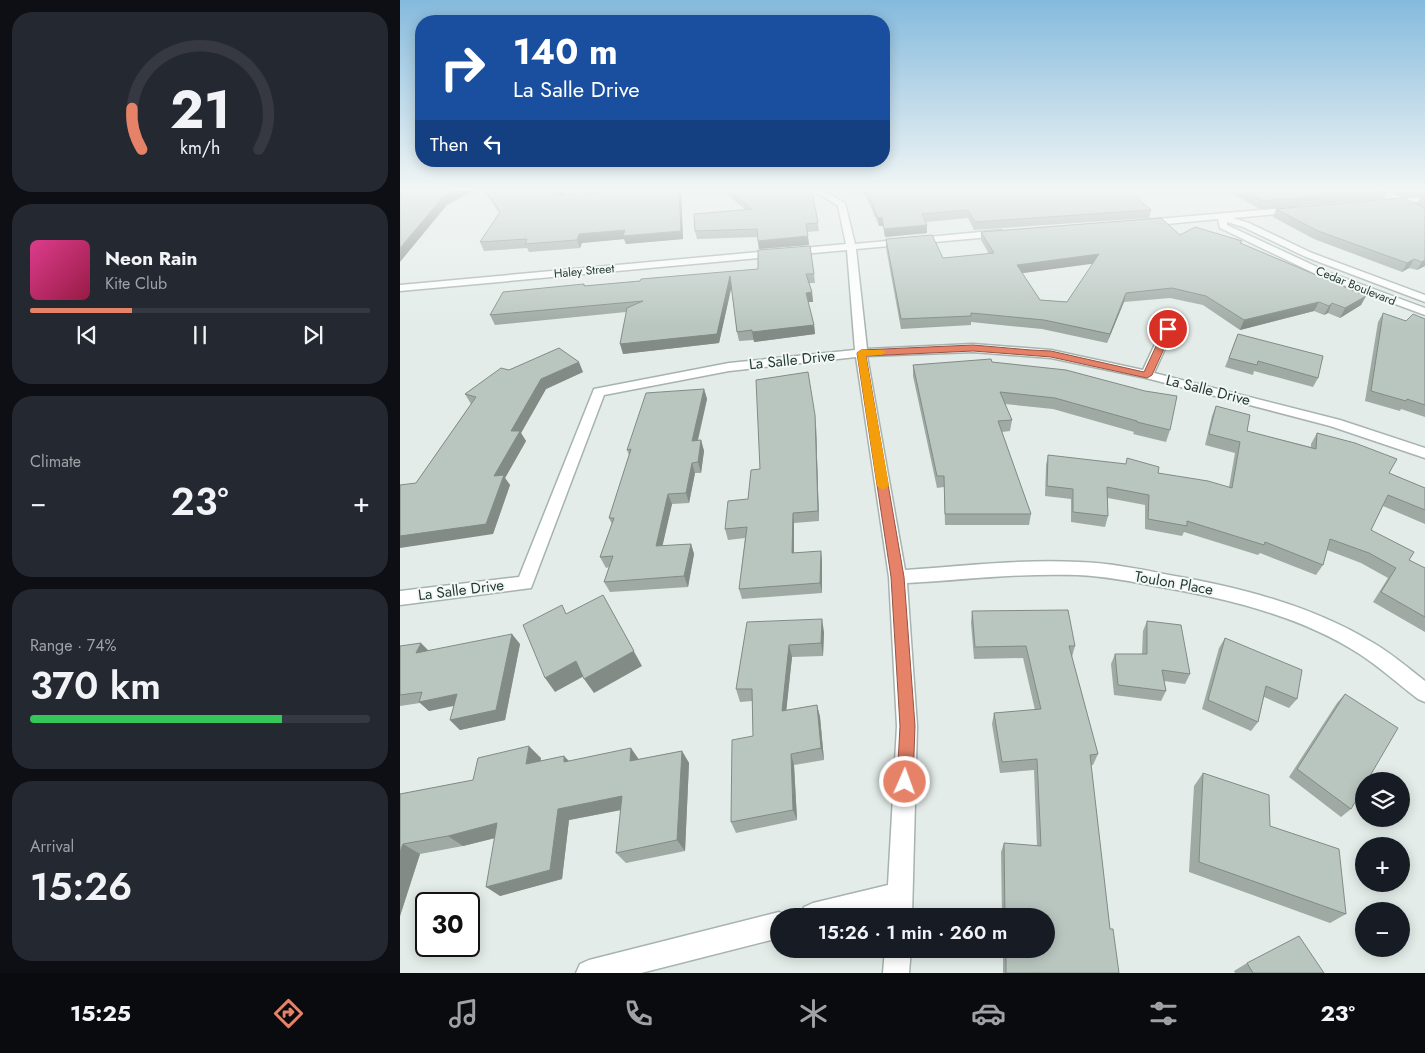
<!DOCTYPE html>
<html lang="en">
<head>
<meta charset="utf-8">
<style>
  :root { --surface:#171b24; --page:#242831; --text:#f1f3f6; --muted:#9ea1a6; --line:#363941; --accent:#e58268 }
  body { margin:0; font-family:Jost,sans-serif; background:var(--page); color:var(--text); height:100vh; display:flex; flex-direction:column; font-size:19px; white-space:nowrap }
  * { box-sizing:border-box; margin:0 }
  p { font-size:16px; color:var(--muted) }
  .icon { flex:none; width:28px; height:28px; fill:none; stroke:currentColor; stroke-width:2; stroke-linecap:round; stroke-linejoin:round }
  .map { position:relative; flex:1; overflow:hidden }
  .sheet { display:flex; flex-direction:column; gap:12px; padding:12px; background:#0d0f14; width:400px }
  .sheet>* { flex:none }
  .hud { position:absolute; left:15px; top:15px; width:475px; height:152px; border-radius:20px; box-shadow:0 2px 12px #0003; background:#1a4fa0; color:#fff; overflow:hidden }
  .tools { position:absolute; left:955px; top:772px; display:grid; gap:10px }
  .tools a { display:grid; place-items:center; width:55px; height:55px; border-radius:50%; background:var(--surface); box-shadow:0 2px 12px #0003; font-size:25px }
  .speed { position:absolute; left:15px; top:892px; display:flex; gap:10px; font-size:25px; font-weight:700; text-align:center }
  .speed>* { display:grid; place-content:center; width:65px; height:65px; border-radius:50%; background:var(--surface); box-shadow:0 2px 12px #0003; line-height:1 }
  .speed .limit { border:2px solid #111; border-radius:8px; background:#fff; color:#111 }
  .pin { position:absolute; display:grid; place-items:center; width:42px; height:42px; color:#fff; margin:-21px; border:2px solid #fff; border-radius:50%; box-shadow:0 1px 5px #0007 }
  .me { position:absolute; width:55px; margin:-28px; rotate:2deg; stroke-linejoin:round; filter:drop-shadow(0 0 4px #0008) }
  .turn { display:flex; align-items:center; gap:18px; height:105px; padding:0 15px; font-size:22px }
  .turn .icon { width:65px; height:65px; stroke-width:2.5 }
  .turn b { display:block; font-size:35px; line-height:42px }
  .then { display:flex; align-items:center; height:48px; padding:0 15px; background:#0003; gap:10px; font-size:19px }
  .big { font-size:38px; font-weight:600; line-height:1.1 }
  .sheet .widget { flex:1; display:flex; flex-direction:column; justify-content:center; gap:8px; min-width:0; padding:0 18px; border-radius:20px; background:var(--page) }
  .sheet .dial { align-items:center; gap:0 }
  .dial svg { height:130px; overflow:visible; fill:none; stroke:var(--line); stroke-width:7; stroke-linecap:round; text-anchor:middle }
  .dial text { fill:var(--text); stroke:none }
  .song { display:flex; align-items:center; gap:15px }
  .cover { width:60px; height:60px; border-radius:8px; background:linear-gradient(135deg,hsl(330 70% 55%),hsl(340 70% 35%)) }
  .played { height:5px; border-radius:2px; background:linear-gradient(90deg,var(--accent) 30%,var(--line) 30%) }
  .keys { display:flex; justify-content:space-around; direction:ltr }
  .heat { display:flex; justify-content:space-between; align-items:center; font-size:28px; direction:ltr }
  .charge { height:8px; border-radius:4px; background:linear-gradient(90deg,#34c759 74%,var(--line) 0) }
  .trip { position:absolute; left:370px; top:908px; width:285px; height:50px; border-radius:25px; background:var(--surface); box-shadow:0 2px 12px #0003; font-weight:600; line-height:50px; text-align:center }
  .dock { display:flex; height:80px; justify-content:space-around; align-items:center; background:#090b0e; color:var(--muted) }
  .dock .icon { width:35px; height:35px }
  .dock .current { color:var(--accent) }
  .dock b { font-size:22px; color:var(--text) }
  main { display:flex; flex:1; min-height:0 }
  .map>svg:first-child { display:block }
  .lines { fill:none; stroke-linecap:round; stroke-linejoin:round }
  .minor-casing { stroke:#a6b3ae; stroke-width:3 }
  .minor { fill:#fff; fill-rule:evenodd }
  .wall { fill:#9faaa5; fill-rule:evenodd }
  .shaded-wall { fill:#828b86 }
  .building { fill:#b9c6c0; stroke:#828b86; fill-rule:evenodd }
  .route { fill:#e58268; stroke:#955444 }
  .slow { fill:#f59e0b }
  .labels { text-anchor:middle; stroke-width:4; stroke-linejoin:round; paint-order:stroke }
  .far-street-label { font-size:12px; fill:#243b34; stroke:#f3f8f6 }
  .street-label { font-size:15px; fill:#243b34; stroke:#f3f8f6 }
</style>
</head>
<body>
<main>
<section class="sheet">
<div class="widget dial"><svg viewBox="0 0 100 80">
<path d="M14 69A42 42 0 1 1 86 69"/>
<path d="M14 69A42 42 0 0 1 8 44" stroke="#e58268"/>
<text x="50" y="56" font-size="32" font-weight="700">21</text>
<text x="50" y="72" font-size="11">km/h</text>
</svg></div>
<div class="widget">
<div class="song"><i class="cover"></i><div><b>Neon Rain</b><p>Kite Club</p></div></div>
<div class="played"></div>
<div class="keys"><svg class="icon" aria-label="previous" viewBox="0 0 24 24"><path d="M18 5L8 12l10 7zM5 5v14"/></svg><svg class="icon" aria-label="pause" viewBox="0 0 24 24"><path d="M8 5v14M16 5v14"/></svg><svg class="icon" aria-label="next" viewBox="0 0 24 24"><path d="M6 5l10 7-10 7zM19 5v14"/></svg></div>
</div>
<div class="widget"><p>Climate</p>
<div class="heat"><a>−</a><b class="big">23°</b><a>+</a></div>
</div>
<div class="widget"><p>Range · 74%</p><b class="big">370 km</b><div class="charge"></div></div>
<div class="widget"><p>Arrival</p><b class="big">15:26</b></div>
</section>
<div class="map">
<svg width="1025" height="973" viewBox="0 0 1025 973">
  <rect width="100%" height="100%" fill="#e3ece8"/>
  <g class="lines">
    <defs>
      <path id="minor" d="M415 191H424L445 203 455 244 601 230 605 233 601 236 456 249 467 349 573 344 651 350 743 370 762 329 768 326 774 329 754 373 940 420 1025 448V458L930 426 746 378 651 358 573 352 467 356 505 570C563 566 621 559 679 562 710 563 740 569 769 575 839 587 909 605 970 641 990 652 1007 667 1025 681V702L1018 699C998 684 980 667 958 653 898 615 825 598 755 586 729 581 703 576 677 575 620 573 564 580 507 583L517 726 512 916H486L487 910 461 916H400L404 907 413 903 488 885 497 726 489 577 456 357 329 371 204 395 131 588 0 605V591L119 577 194 389 329 363 455 350 447 250 0 291V285L446 244 438 206Z
        M1025 197V201L988 204 984 202 988 200Z
        M895 207 898 208V212L833 218 849 223 912 253 1025 295V302L906 257 843 227 827 222V225L930 273 1025 308V315L922 277 820 228 818 219 746 226 742 223 746 220Z
        M379 912 388 916H379V938L241 973H176L180 964 189 960Z
        M485 949H511L509 973H483Z"/>
    </defs>
    <use href="#minor" class="minor-casing"/>
    <use href="#minor" class="minor"/>
  </g>
  <path class="wall" d="M84 191H165L164 194 211 191H281L283 239 226 244 224 239 182 243 180 248 129 252 127 248 84 251 80 242 100 214Z
    M322 191H412L419 231 407 232 409 245 359 249 357 237 297 239 295 231 345 209Z
    M455 191H730L751 210 749 218 574 230 568 218 526 222 527 233 485 237 483 226H479L466 196Z
    M827 191H988L984 199 860 209Z
    M989 191H1025V266L1017 270 1009 268 1002 272 914 239 873 217 876 209 1017 204 1021 196H1023L1001 197Z
    M581 232 780 235 842 241 841 243 966 296 961 305 940 318 928 313 924 315 914 311 840 330 803 305 770 298 724 302 707 343 642 329 571 322V325L501 329 486 248V239L543 258 589 254 581 240ZM693 263 667 302 640 300 622 273Z
    M414 274 415 283H409L412 292 413 302H408L414 325 415 334 354 342V340L339 341 337 332 331 287 319 343 223 354 226 312 95 325 90 315 184 284 185 286Z
    M983 313 1006 321 1025 319V417L1001 409 1000 411 965 401 978 322Z
    M838 334 918 378 913 387 854 371 853 375 825 367Z
    M592 362 770 430 766 442 733 434 734 432 653 409 605 404 612 420 610 431 602 432 631 514 629 525H545L544 487 537 488 513 376V365Z
    M109 370 183 372 146 389 121 433 126 441 105 478 110 485 93 534 16 483 71 404 65 394Z
    M304 389 307 399 298 441 301 440 304 451 301 473H295L289 503 272 504 262 546 291 544 294 554 288 587 210 592 204 582 209 567 206 568 200 557 212 524 209 518 229 455 227 450Z
    M816 406 847 431 911 447V444L917 433 989 473 1025 488V524L983 506 971 530 1009 560 1025 568V632L973 602 988 578 961 563 927 550 923 565 916 575 860 553 858 555 784 532 782 536 745 529V505L708 498V516L705 527 671 522V499L645 496 646 465 648 455 758 473 829 487 835 453 805 445 812 416Z
    M416 425 419 521 394 523V553L421 551 422 562V593L342 599 339 589 345 538 328 540 325 529 348 499 360 469Z
    M572 611 675 646 672 657 698 754 693 765H691L710 929 719 973H603V949H646V916H602L601 852 604 843 637 846 634 770 600 773 592 724 594 713 635 710 623 658 574 659 571 623Z
    M747 621 790 674 785 684 764 681 766 691 761 701 714 695 711 664 715 654H742L743 631Z
    M347 622 424 632 423 656 392 657 386 710 417 705 420 717 424 760 394 765 397 820 336 833 331 822 353 736 352 701 340 702 336 689Z
    M825 638 897 699 889 708 864 697 858 722 851 731 802 709 819 648Z
    M120 644 105 720 60 730 50 720 54 706 29 711 20 703 0 706V646L29 651Z
    M945 694 951 809 941 817 889 777 937 703Z
    M282 751 289 763 285 851 226 863 216 853 221 810 169 820 162 879 100 896 95 838 63 846 20 854 0 916V794L73 780 141 758 140 761 164 756 169 761 239 759Z
    M803 773 870 826 946 914 930 923 789 872 794 786Z
    M847 963 924 973H835L834 971Z"/>
  <path class="shaded-wall" d="M55 191H74L47 205 0 262V248L43 197Z
    M159 191H165L161 203 158 195Z
    M279 191H281L283 239 226 244 224 239 182 243 180 248 177 240 179 234 225 230Z
    M482 217 483 226H479L478 218Z
    M527 225V233L485 237 484 229Z
    M408 236 409 245 359 249 358 241Z
    M699 254 698 263 616 274 617 265Z
    M1014 259 1009 268 1002 272 1007 263Z
    M1025 260V266L1017 270 1022 262Z
    M330 276 332 285 319 343 223 354 220 344Z
    M412 292 413 302H407L406 293Z
    M726 293 724 302 707 343 710 334Z
    M966 296 961 305 940 318 945 308Z
    M919 302 914 311 840 330 844 320Z
    M932 303 928 313 924 315 929 306Z
    M414 325 415 334 354 342 352 332Z
    M179 362 183 372 146 389 121 433 126 441 105 478 110 485 93 534 0 548V536L94 476 111 431 141 379Z
    M304 389 307 399 295 451 292 441Z
    M415 415 416 425 419 521 418 511Z
    M301 440 304 451 301 473 298 462Z
    M292 463 295 473 289 503 286 493Z
    M268 494 272 504 260 557 256 546Z
    M393 513 394 523V563L392 553Z
    M291 544 294 554 288 587 284 576Z
    M421 551 422 562V593L420 583Z
    M203 595 242 666 194 693 184 679Z
    M422 619 424 632 423 656 421 643Z
    M112 634 120 644 105 720 60 730 50 720Z
    M21 643 30 652 16 653Z
    M389 645 392 657 385 723 382 711Z
    M176 661 186 675 155 692 145 678Z
    M57 694 66 703 29 711 19 702Z
    M417 705 420 717 424 760 421 748Z
    M129 746 141 758 138 776 126 764Z
    M231 748 240 761H230Z
    M282 751 289 763 285 851 277 840Z
    M391 754 394 765 397 820 393 810Z
    M164 756 175 768 164 762Z
    M222 796 231 808 169 820 162 879 100 896 86 887 158 809Z
    M97 823 111 834 63 846 48 836Z
    M3 844 20 854 0 916V852Z"/>
  <path class="building" d="M0 191H55L43 197 0 248Z
    M86 191H159L158 195 211 191H279L281 231 223 236 225 230 179 234 177 240 125 244 127 239 80 242 100 212Z
    M330 191H412L418 223 406 224 408 236 358 241 357 229 295 231 294 214 352 209Z
    M467 191H730L751 210 575 222 568 210 522 214 527 225 484 229 482 217 478 218Z
    M843 191H988L862 201Z
    M1003 198 1025 208V260L1022 262 1014 259 1007 263 918 231 876 209Z
    M761 218 780 235 795 227 842 241 840 243 966 296 945 308 932 303 929 306 919 302 844 320 806 296 772 288 726 293 710 334 644 320 571 313V316L501 319 486 239 532 235 543 258 594 253 581 232ZM699 254 667 302 640 300 617 265Z
    M410 246 414 274H406L412 292 406 293 414 325 352 332V330L337 332 330 276 317 334 220 344 227 308 243 301 90 315 103 292 184 284V286L240 281 241 279 358 269V250Z
    M983 313 1006 321 1013 314 1025 319V405L1007 399 1006 401 971 391Z
    M838 334 923 356 918 378 858 361 857 365 829 358Z
    M159 348 179 362 141 379 111 431H120L94 476 104 475 86 524 0 536V485L16 483 76 397 65 394 101 368 109 370Z
    M591 359 592 362 666 370 745 391 777 396 770 430 737 422V421L655 398 600 392 612 420 598 421 631 514H545L544 476H537L513 365Z
    M408 372 415 415 418 511 393 513 392 553 421 551 420 583 339 589 347 527 325 529 328 501 348 499 351 470 360 469 356 380Z
    M304 389 292 441 301 440 298 462 292 463 286 493 268 494 256 546 291 544 284 576 204 582 213 556 200 557 214 518H209L231 449 227 450 246 393Z
    M816 406 850 415 847 431 916 449 917 433 955 443 997 459 989 473 1025 488V510L988 495 971 530 1014 552 1009 560 1025 568V617L981 592 996 568 969 553 930 539 923 565 865 542 864 545 787 521V526L748 519 749 495 707 487 708 516 673 512V489L647 486 648 455 726 464 727 458 759 467 758 473 808 481 832 488 840 442 809 434Z
    M203 595 234 651 184 679 176 661 145 678 123 625 162 605 166 614Z
    M668 610 675 646H669L698 754 690 755 710 929H713L719 973H606V949H646V916H605L604 843 641 846 637 759 602 762 594 713 641 709 626 646 575 647 572 611Z
    M422 619 421 643 389 645 382 711 417 705 421 748 391 754 393 810 331 822 332 740 353 736 352 689H336L347 622Z
    M747 621 781 625 790 674 762 670 766 691 718 685 715 654H747Z
    M112 634 96 710 50 720 57 694 19 702 22 692 0 695V646L21 643 16 653Z
    M825 638 902 670 897 699 866 686 858 722 808 700Z
    M945 694 998 728 967 781H964V787L951 809 897 769Z
    M129 746 126 764 164 756V762L231 748 230 761 282 751 277 840 216 853 222 796 158 809 150 870 86 887 97 823 48 836 3 844 0 852V794L73 780 78 758Z
    M803 773 869 795 870 826 939 849 946 914 799 862Z
    M899 936 924 973H853L847 963Z"/>
  <linearGradient id="sky" x2="0" y2="1"><stop stop-color="#85badd"/><stop offset="0.58" stop-color="#f2f6f5"/><stop offset="1" stop-color="#f2f6f5" stop-opacity="0"/></linearGradient>
  <rect width="1025" height="327" fill="url(#sky)"/>
  <path class="route" d="M768 326 773 329 752 375 747 378 651 357 573 351 466 356 504 577 515 726 513 782 511 788 505 790 499 788 497 782 500 726 491 577 457 353 461 350 573 345 631 350 651 351 744 372 764 329Z"/>
  <path class="slow" d="M461 350H481L486 352 481 355 466 356 489 486 483 490 477 486 457 353Z"/>
  <g class="labels">
    <g class="far-street-label">
      <text transform="translate(184 271) rotate(-5)" y="4">Haley Street</text>
      <text transform="translate(956 286) rotate(22)" y="4">Cedar Boulevard</text>
    </g>
    <g class="street-label">
      <text transform="translate(392 360) rotate(-6)" y="5">La Salle Drive</text>
      <text transform="translate(808 390) rotate(14)" y="5">La Salle Drive</text>
      <text transform="translate(774 583) rotate(10)" y="5">Toulon Place</text>
      <text transform="translate(61 590) rotate(-7)" y="5">La Salle Drive</text>
    </g>
  </g>
</svg>
<div class="tools">
<a><svg class="icon" aria-label="layers" viewBox="0 0 24 24"><path d="M12 4l9 5-9 5-9-5zM3 14l9 5 9-5"/></svg></a>
<a>+</a>
<a>−</a>
</div>
<div class="speed"><div class="limit">30</div></div>
<div class="pin" style="left:768px;top:329px;background:#d93025"><svg class="icon" aria-label="arrive" viewBox="0 0 24 24"><path d="M6 21V4h12l-3 4 3 4H6"/></svg></div>
<svg class="me" style="left:505px;top:782px" viewBox="-20 -20 40 40"><circle r="17" fill="#e58268" stroke="#fff" stroke-width="3"/><path d="M0-11L8 9 0 5-8 9z" fill="#fff"/></svg>
<div class="trip">15:26 · 1 min · 260 m</div>
<div class="hud">
<div class="turn"><svg class="icon" aria-label="right" viewBox="0 0 24 24"><path d="M7 20v-9h11M14 6l5 5-5 5"/></svg><div><b>140 m</b>La Salle Drive</div></div>
<div class="then">Then<svg class="icon" aria-label="left" viewBox="0 0 24 24"><path d="M17 20v-9H6M10 6l-5 5 5 5"/></svg></div>
</div>
</div>
</main>
<nav class="dock">
<b>15:25</b>
<svg class="icon current" aria-label="directions" viewBox="0 0 24 24"><path d="M12 3l9 9-9 9-9-9zM9 14v-3h6M13 9l2 2-2 2"/></svg>
<svg class="icon" aria-label="music" viewBox="0 0 24 24"><path d="M9 18V5l10-2v13"/><circle cx="6" cy="18" r="3"/><circle cx="16" cy="16" r="3"/></svg>
<svg class="icon" aria-label="phone" viewBox="0 0 24 24"><path d="M5 4h4l2 5-3 2q2 4 5 5l2-3 5 2v4C11 20 4 13 5 4z"/></svg>
<svg class="icon" aria-label="climate" viewBox="0 0 24 24"><path d="M12 3v18M4 7l16 10M4 17L20 7"/></svg>
<svg class="icon" aria-label="car" viewBox="0 0 24 24"><path d="M5 17H2v-5l4-1 3-4h7l3 4 3 1v5h-3M9 17h6M6 11h13"/><circle cx="7" cy="17" r="2"/><circle cx="17" cy="17" r="2"/></svg>
<svg class="icon" aria-label="filters" viewBox="0 0 24 24"><path d="M4 7h16M4 17h16"/><circle cx="9" cy="7" r="2"/><circle cx="15" cy="17" r="2"/></svg>
<b>23°</b>
</nav>
</body>
</html>
